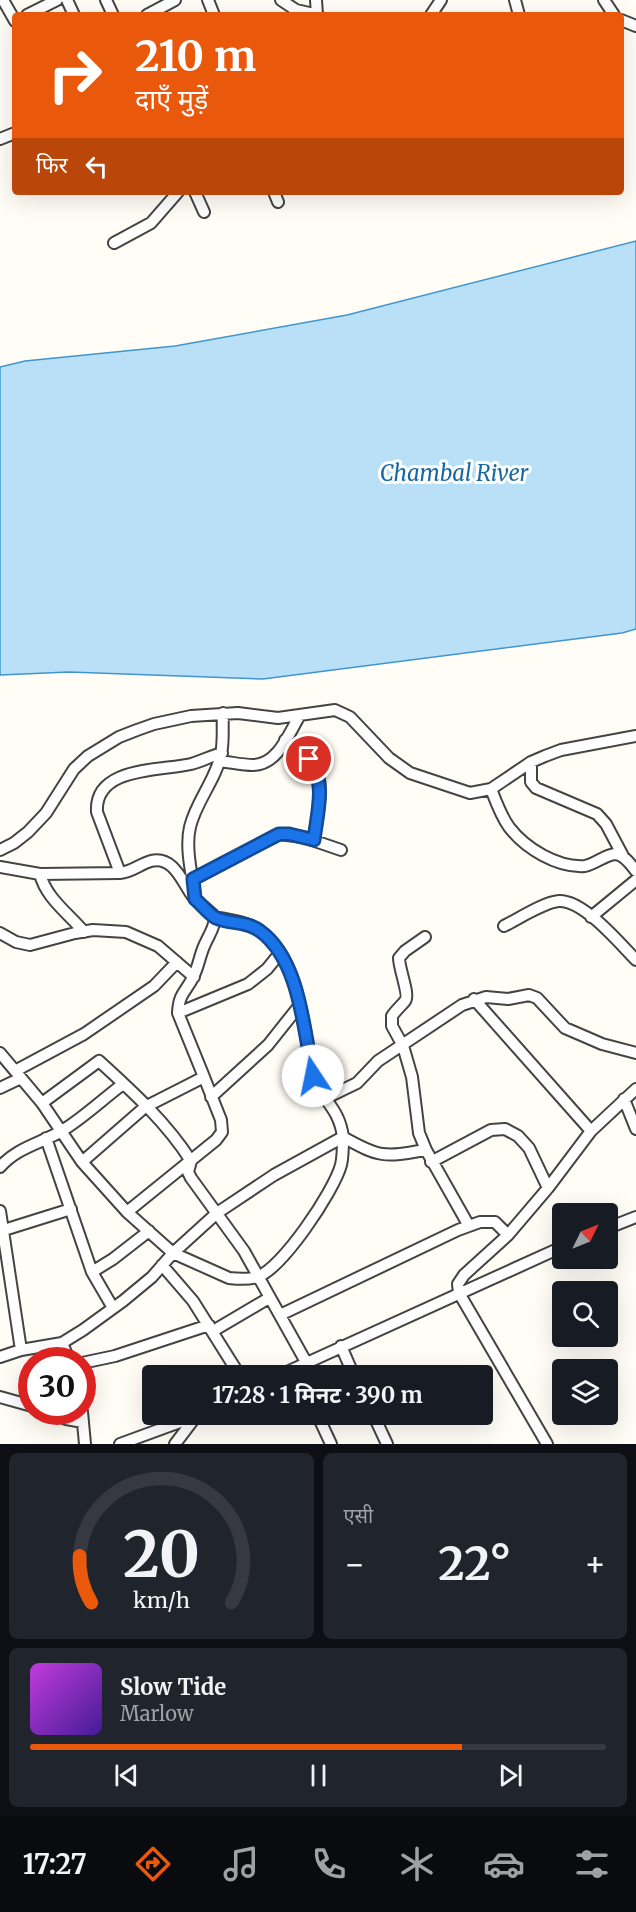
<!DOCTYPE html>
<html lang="hi">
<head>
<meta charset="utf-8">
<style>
  :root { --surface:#171b24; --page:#20242c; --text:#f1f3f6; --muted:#9ea1a6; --line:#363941; --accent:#ea580c }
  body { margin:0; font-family:Merriweather,"Noto Sans Devanagari",serif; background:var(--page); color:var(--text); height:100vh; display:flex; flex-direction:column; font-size:22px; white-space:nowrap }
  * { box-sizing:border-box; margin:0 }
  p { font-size:20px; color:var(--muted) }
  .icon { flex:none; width:33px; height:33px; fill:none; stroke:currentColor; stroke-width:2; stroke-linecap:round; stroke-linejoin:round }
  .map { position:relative; height:1444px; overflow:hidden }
  .side { display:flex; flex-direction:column; gap:9px; padding:9px; background:#0d0f14; flex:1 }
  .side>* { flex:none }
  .top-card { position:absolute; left:12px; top:12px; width:612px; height:183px; border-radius:6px; box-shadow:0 6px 24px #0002; background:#ea580c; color:#fff; overflow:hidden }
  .needle { width:39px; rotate:47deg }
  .fabs { position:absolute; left:552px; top:1203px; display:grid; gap:12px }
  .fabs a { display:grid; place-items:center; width:66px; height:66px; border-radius:6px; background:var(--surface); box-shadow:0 6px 24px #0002; font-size:30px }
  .speed { position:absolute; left:18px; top:1347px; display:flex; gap:12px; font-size:30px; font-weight:700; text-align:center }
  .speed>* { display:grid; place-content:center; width:78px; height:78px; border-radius:50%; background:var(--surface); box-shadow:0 6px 24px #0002; line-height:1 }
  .speed .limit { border:9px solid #d22; background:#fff; color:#111 }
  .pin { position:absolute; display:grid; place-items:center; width:51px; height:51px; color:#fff; margin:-26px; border:3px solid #fff; border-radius:50%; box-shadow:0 2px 6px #0007 }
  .me { position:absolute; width:66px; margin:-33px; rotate:349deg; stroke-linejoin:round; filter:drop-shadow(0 0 4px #0008) }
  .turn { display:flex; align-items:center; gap:21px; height:126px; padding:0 24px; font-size:27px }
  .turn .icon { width:78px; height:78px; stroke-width:2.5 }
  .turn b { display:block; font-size:42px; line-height:51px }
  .then { display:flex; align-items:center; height:57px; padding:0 24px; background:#0003; gap:12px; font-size:22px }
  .big { font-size:45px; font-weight:700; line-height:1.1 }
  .side .tile { flex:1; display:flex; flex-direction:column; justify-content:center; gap:9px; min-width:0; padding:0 21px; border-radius:9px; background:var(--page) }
  .side .dial { align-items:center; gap:0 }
  .dial svg { height:156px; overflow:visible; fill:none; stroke:var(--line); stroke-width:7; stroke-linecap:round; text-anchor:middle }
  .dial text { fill:var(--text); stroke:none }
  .song { display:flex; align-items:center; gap:18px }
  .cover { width:72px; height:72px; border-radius:9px; background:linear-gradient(135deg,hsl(290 70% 55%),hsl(260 70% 35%)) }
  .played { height:6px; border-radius:3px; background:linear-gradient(90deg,var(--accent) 75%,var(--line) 75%) }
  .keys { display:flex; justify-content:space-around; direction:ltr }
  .heat { display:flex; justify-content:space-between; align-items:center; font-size:33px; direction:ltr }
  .side .tiles { flex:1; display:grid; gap:9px; grid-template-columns:1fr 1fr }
  .tile:last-child { grid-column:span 2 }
  .trip { position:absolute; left:142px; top:1365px; width:351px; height:60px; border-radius:6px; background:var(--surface); box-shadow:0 6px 24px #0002; font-weight:700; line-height:60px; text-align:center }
  .tab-bar { display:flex; height:96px; justify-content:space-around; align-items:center; background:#090b0e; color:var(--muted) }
  .tab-bar .icon { width:42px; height:42px }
  .tab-bar .active { color:var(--accent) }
  .tab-bar b { font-size:27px; color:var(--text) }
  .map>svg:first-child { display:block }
  .water { fill:#b9e0f7; stroke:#3f96cf; stroke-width:1.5 }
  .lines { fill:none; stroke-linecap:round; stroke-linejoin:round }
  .minor-casing { stroke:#444; stroke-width:14 }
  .minor { stroke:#fff; stroke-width:10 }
  .route-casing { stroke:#114b97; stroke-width:15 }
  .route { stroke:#1a73e8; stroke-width:10 }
  .labels { text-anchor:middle; stroke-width:6; stroke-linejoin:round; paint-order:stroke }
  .water-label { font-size:22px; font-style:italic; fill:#1768a6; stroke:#fff }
</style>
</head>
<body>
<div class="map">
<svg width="636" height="1444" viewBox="0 0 636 1444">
  <rect width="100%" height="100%" fill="#fffdf5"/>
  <path class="water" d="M636 241V629L622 633 263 679 69 672 0 675V367L25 361 175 346 347 315Z"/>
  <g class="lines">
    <defs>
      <path id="minor" d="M3 0 15 21
        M67 0 74 15
        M106 0 113 15
        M208 0 214 15
        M281 0 296 10 318 15
        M316 0 317 15
        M515 0 519 15
        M604 0 614 15
        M27 15 57 0
        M147 15 175 0
        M431 15 441 0
        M621 20 636 26
        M0 139 15 133
        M195 192 204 212
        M274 192 278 202
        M114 243 151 223 178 192
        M285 740C295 748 306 755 314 765 326 783 316 820 314 840
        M219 761C230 762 242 765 253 765 278 765 289 733 300 715
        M531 762V782L536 788 597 814 606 824 623 856
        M491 789C496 802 501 816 509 827 525 848 557 868 585 866 595 864 605 855 615 854 624 854 631 865 636 871
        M0 850 14 843 28 832 46 813 74 769 88 756 119 737 137 730 154 724 191 716 238 713 278 718 335 710 350 717 389 758 410 773 470 793 491 789 531 762 545 756 561 750 636 736
        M0 867 40 874 120 873C132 872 140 864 151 861 174 855 183 884 194 898 200 905 209 910 215 917 215 927 209 935 205 944 200 954 199 965 194 975 187 992 179 991 178 1013L204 1077 145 1107 82 1162
        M120 873 97 812C94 766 162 771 191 764 202 761 211 756 222 753
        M40 874C46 898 68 913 84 932
        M193 879 279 834 303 837 341 850
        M195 896C192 875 185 848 190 827 196 801 216 780 221 754 224 741 222 726 223 713
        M591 917 636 880
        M504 926C518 919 544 902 559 901 584 900 620 944 636 960
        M0 933 16 942 30 945 75 933 93 930 126 932 158 946 194 977
        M425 937 405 951 399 958C399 969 410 995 405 1001 401 1006 396 1010 392 1016V1026L403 1046 412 1077 419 1133 426 1150 469 1226
        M474 999 591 1131
        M178 1013 248 984 267 969 280 953
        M0 1053 42 1103 82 1162 127 1212 173 1253 229 1278C238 1279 248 1280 257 1277 282 1269 334 1191 341 1165 343 1157 343 1146 343 1137 339 1107 322 1101 313 1076 304 1032 300 957 259 930 247 922 229 920 215 917
        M15 1071 84 1034 154 986 177 962
        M0 1088 21 1078
        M211 1097 268 1045 299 1006
        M326 1098 357 1083 378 1061 462 1005 486 997 508 999 529 995 537 998 565 1028 602 1044 636 1053
        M624 1099 636 1129
        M42 1103 99 1061C132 1091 167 1123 191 1161L188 1172 191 1178 244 1251 306 1362
        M46 1138 92 1272 113 1308
        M431 1162 491 1130 505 1129 518 1136 529 1148 548 1188
        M0 1167C17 1148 38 1144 60 1132 81 1120 103 1099 123 1084
        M0 1211 21 1350
        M127 1212 216 1140 222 1132 221 1120 204 1077
        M608 1228 636 1217
        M4 1230 71 1209
        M162 1265 193 1301 240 1376
        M92 1272 113 1259 149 1231
        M280 1315 458 1230 480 1222H495L508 1235
        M213 1331 269 1298
        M62 1343 69 1360
        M341 1346 354 1376
        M0 1357 21 1350 62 1343 83 1330 123 1301 152 1277 173 1253 217 1213 274 1175 343 1137C380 1158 384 1157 426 1150
        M82 1363 115 1356 209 1325
        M278 1376 562 1247
        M0 1397 32 1406
        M49 1412 66 1419 83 1422
        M82 1412 85 1444
        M317 1414 331 1444
        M373 1414 387 1444
        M120 1444 202 1414
        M175 1444 194 1419
        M547 1444 459 1293 458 1284 464 1275 508 1235 548 1188 591 1131 636 1089"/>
    </defs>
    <use href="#minor" class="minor-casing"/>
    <use href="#minor" class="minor"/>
  </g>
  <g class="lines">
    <defs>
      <path id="route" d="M309 759C327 782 317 813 314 840L289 834H279L193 879 195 899C201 904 210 915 216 918 229 924 247 921 260 931 300 960 304 1031 313 1076"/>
    </defs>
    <use href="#route" class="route-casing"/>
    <use href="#route" class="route"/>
  </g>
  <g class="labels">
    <g class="water-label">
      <text x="454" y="481">Chambal River</text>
    </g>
  </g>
</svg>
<div class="fabs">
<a><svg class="needle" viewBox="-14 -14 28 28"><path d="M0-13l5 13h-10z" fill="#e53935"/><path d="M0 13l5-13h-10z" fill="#9ea1a6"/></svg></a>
<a><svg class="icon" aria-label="search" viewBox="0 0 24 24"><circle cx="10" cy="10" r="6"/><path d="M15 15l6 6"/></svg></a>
<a><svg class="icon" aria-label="layers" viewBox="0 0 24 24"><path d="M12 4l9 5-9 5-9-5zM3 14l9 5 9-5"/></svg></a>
</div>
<div class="speed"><div class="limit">30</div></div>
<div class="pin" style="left:309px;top:759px;background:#d93025"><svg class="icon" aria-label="arrive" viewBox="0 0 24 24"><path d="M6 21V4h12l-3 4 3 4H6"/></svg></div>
<svg class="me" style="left:313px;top:1076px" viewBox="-20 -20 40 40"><circle r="19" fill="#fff"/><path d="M0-13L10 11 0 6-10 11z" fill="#1a73e8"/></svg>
<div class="trip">17:28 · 1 मिनट · 390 m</div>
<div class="top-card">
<div class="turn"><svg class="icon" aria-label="right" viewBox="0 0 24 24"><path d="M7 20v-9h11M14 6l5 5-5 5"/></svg><div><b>210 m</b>दाएँ मुड़ें</div></div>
<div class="then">फिर<svg class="icon" aria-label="left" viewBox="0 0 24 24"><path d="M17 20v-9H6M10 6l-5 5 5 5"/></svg></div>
</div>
</div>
<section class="side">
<div class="tiles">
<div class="tile dial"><svg viewBox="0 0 100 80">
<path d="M14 69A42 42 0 1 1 86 69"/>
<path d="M14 69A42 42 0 0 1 8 45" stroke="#ea580c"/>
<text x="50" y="56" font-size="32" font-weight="700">20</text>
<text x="50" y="72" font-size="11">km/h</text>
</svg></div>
<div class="tile"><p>एसी</p>
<div class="heat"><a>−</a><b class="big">22°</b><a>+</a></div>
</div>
<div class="tile">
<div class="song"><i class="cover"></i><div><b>Slow Tide</b><p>Marlow</p></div></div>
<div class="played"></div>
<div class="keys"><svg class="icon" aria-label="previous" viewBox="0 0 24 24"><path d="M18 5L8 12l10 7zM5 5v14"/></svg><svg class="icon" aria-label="pause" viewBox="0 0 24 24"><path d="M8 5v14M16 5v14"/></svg><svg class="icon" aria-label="next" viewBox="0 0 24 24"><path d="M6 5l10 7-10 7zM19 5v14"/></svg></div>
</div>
</div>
</section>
<nav class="tab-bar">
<b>17:27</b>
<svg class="icon active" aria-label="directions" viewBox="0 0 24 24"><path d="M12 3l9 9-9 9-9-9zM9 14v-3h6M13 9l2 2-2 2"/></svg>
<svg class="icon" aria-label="music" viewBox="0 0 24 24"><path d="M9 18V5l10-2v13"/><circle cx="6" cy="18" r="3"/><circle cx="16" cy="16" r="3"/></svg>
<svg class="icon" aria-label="phone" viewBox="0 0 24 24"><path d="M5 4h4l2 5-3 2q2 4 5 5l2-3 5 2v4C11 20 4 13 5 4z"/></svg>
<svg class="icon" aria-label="climate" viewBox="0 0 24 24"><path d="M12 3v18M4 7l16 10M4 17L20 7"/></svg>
<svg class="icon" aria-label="car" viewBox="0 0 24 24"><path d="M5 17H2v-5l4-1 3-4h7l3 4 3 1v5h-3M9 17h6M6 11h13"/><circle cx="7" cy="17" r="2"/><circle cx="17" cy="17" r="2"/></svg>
<svg class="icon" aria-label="filters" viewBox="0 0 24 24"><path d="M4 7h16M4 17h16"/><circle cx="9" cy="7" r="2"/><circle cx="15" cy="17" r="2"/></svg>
</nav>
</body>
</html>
